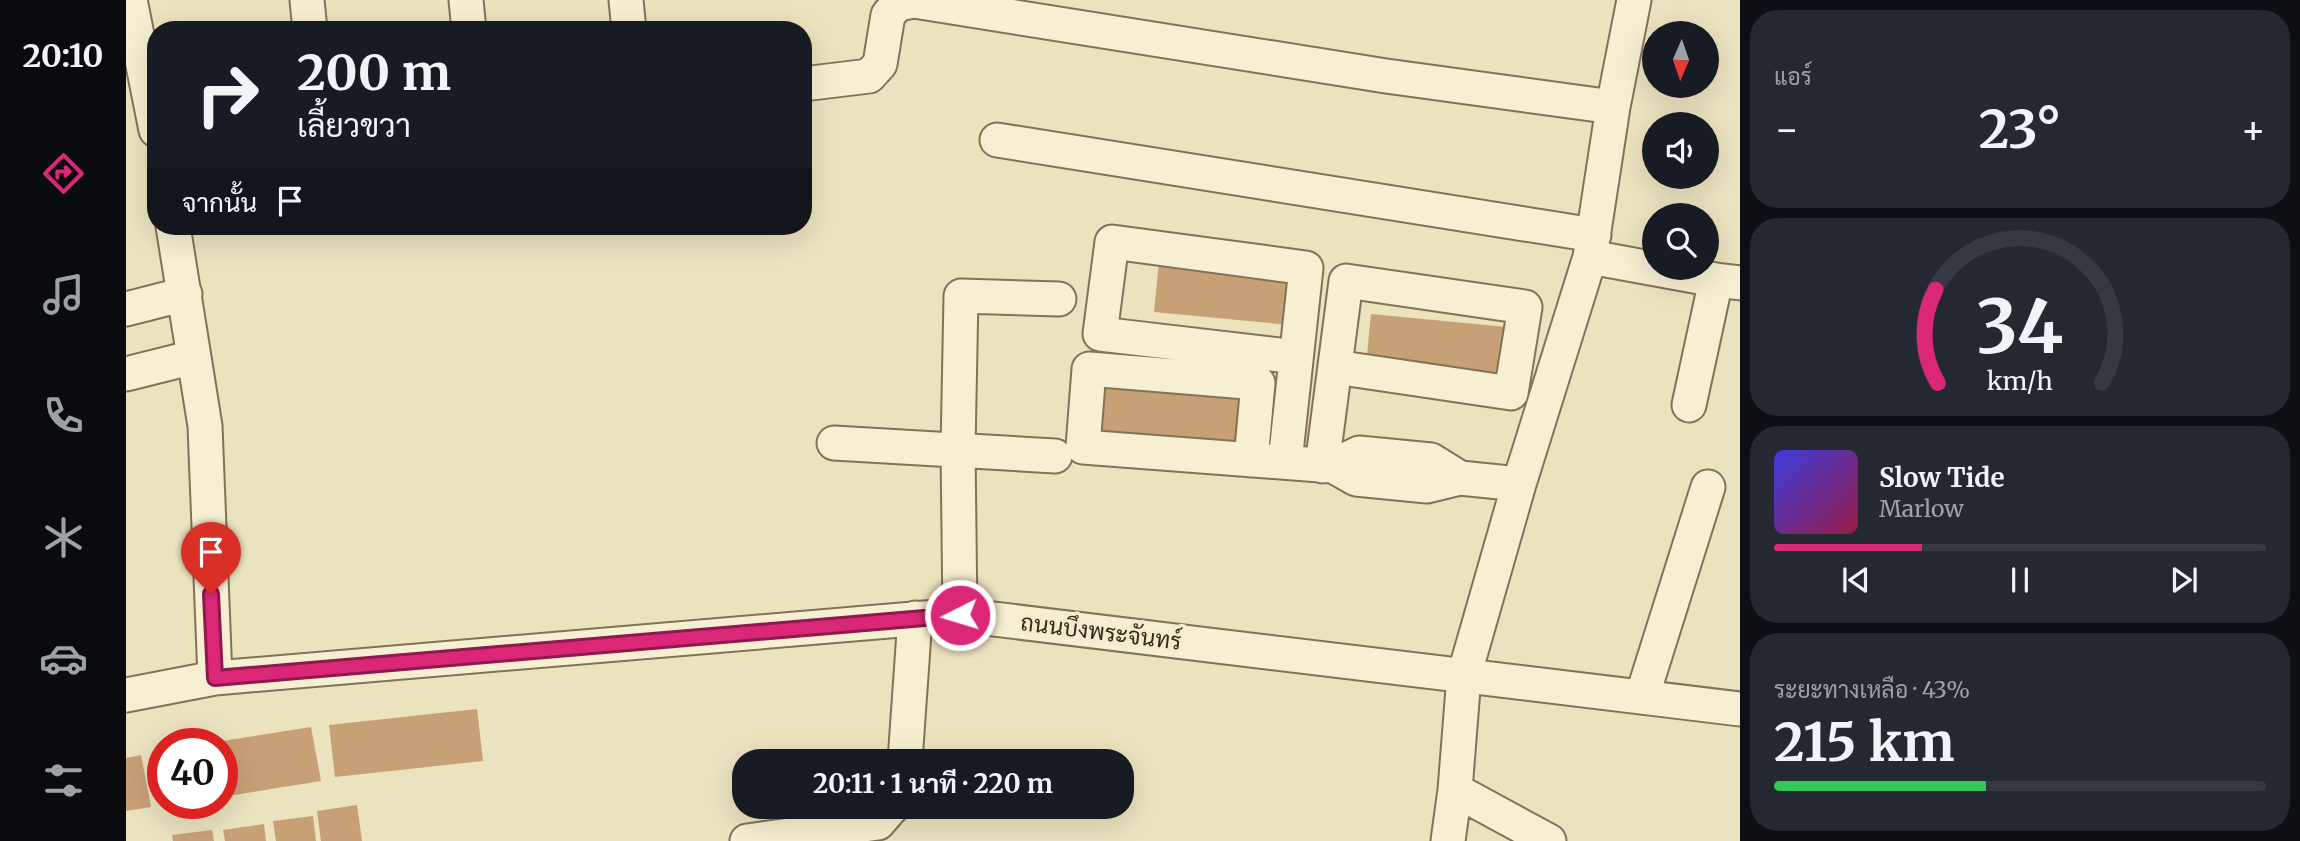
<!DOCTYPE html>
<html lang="th">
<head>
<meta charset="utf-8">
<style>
  :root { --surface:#171b24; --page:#242831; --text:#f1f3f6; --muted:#9ea1a6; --line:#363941; --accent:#db2777 }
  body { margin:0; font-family:Merriweather,Sarabun,serif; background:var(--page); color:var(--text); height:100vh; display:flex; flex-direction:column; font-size:26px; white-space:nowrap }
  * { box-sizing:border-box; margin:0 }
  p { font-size:23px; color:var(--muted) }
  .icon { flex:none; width:38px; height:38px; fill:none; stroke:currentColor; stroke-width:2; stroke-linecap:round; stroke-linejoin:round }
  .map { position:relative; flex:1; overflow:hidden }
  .drawer { display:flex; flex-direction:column; gap:10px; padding:10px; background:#0d0f14; width:560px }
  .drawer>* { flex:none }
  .banner { position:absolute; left:21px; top:21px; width:665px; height:214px; border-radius:28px; box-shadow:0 7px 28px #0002; background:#171b24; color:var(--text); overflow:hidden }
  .needle { width:46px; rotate:182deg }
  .buttons { position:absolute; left:1516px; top:21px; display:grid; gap:14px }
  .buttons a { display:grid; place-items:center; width:77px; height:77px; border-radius:50%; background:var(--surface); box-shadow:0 7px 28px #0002; font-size:35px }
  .speed { position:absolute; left:21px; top:728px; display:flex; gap:14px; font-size:35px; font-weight:700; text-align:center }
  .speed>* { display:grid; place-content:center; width:91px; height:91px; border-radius:50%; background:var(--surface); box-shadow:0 7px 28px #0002; line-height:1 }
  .speed .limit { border:10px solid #d22; background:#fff; color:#111 }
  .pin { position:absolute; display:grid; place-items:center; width:60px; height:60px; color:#fff; margin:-72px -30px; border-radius:50% 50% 50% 0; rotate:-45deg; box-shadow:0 0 7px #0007 }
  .pin .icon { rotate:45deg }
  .me { position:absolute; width:77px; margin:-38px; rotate:265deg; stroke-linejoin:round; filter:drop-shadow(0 0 5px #0008) }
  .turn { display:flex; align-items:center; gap:24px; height:147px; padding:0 35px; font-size:32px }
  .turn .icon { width:91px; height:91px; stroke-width:2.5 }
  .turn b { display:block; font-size:49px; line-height:60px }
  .then { display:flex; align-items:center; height:66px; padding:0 35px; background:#0003; gap:14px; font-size:26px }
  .big { font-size:52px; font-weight:700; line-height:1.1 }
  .drawer .tile { flex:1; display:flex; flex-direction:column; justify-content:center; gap:10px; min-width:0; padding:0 24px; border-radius:28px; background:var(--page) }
  .drawer .dial { align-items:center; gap:0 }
  .dial svg { height:182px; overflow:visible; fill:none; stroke:var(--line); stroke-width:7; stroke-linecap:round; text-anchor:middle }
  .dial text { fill:var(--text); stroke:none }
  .song { display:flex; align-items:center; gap:21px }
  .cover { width:84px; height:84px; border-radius:10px; background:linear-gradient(135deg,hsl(240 70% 55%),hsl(340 70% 35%)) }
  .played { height:7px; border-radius:4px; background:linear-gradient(90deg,var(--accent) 30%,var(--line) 30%) }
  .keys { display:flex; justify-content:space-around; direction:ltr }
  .heat { display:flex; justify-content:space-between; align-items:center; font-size:38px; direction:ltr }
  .charge { height:10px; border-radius:5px; background:linear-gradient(90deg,#34c759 43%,var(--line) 0) }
  .trip { position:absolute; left:606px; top:749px; width:402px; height:70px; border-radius:28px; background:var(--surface); box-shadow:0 7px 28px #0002; font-weight:700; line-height:70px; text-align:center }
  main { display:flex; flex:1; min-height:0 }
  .menu { display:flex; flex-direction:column; width:126px; justify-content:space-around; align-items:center; background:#090b0e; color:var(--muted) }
  .menu .icon { width:49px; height:49px }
  .menu .current { color:var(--accent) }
  .menu b { font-size:32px; color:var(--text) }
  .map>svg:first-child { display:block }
  .building { fill:#c8a076 }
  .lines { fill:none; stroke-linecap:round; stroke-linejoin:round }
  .minor-casing { stroke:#827358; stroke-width:37 }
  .minor { stroke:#f7efd1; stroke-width:33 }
  .route-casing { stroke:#8e194d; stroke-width:18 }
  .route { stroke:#db2777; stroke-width:12 }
  .labels { text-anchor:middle; stroke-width:7; stroke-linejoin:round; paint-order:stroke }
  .street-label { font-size:23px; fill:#32291c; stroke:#f3eccd }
</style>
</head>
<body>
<main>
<nav class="menu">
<b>20:10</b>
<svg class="icon current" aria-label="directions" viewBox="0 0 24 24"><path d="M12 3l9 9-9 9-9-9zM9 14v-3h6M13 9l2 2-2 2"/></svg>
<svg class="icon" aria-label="music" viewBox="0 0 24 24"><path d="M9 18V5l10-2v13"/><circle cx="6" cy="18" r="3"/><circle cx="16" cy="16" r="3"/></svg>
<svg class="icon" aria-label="phone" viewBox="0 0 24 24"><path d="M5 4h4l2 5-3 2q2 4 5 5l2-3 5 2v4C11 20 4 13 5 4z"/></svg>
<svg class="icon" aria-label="climate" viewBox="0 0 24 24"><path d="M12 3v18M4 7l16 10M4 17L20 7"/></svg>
<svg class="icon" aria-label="car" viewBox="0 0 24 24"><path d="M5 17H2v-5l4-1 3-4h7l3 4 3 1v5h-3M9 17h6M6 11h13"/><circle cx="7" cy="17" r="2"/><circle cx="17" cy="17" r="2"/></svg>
<svg class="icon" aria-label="filters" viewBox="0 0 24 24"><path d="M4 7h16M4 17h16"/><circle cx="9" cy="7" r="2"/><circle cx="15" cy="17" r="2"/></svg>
</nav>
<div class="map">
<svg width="1614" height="841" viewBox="0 0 1614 841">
  <rect width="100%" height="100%" fill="#ebe2be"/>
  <path class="building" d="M1033 261 1168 274 1163 325 1028 312Z
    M1245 314 1381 327 1376 378 1240 365Z
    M977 386 1113 399 1108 450 972 437Z
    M351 709 357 761 209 777 203 725Z
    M185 727 195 781 96 797V744L91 742Z
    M15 755 25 807 0 811V758Z
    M231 805 236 841H195L191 811Z
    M187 816 190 841H150L147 821Z
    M138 824 140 841H99L97 830Z
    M86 830 88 841H47L46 835Z"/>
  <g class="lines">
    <defs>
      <path id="minor" d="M4 0 30 130
        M181 0 184 30
        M340 0 343 30
        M500 0 503 30
        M677 84 743 76 754 64 762 15 772 4 788 1 1260 76 1487 107
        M871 140 1468 235
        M47 226 79 426 89 678
        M1464 257 1590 280
        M0 309 59 294
        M0 374 68 357
        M1563 405 1590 280 1614 283
        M708 443 929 456
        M1125 460 1132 383 963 369 957 447 1207 466 1230 479 1301 486 1334 478 1393 484
        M1159 462 1180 268 986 242 974 334 1170 357
        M1196 466 1220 281 1399 307 1385 393 1209 367
        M1207 466 1233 453 1305 460 1334 478
        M834 615 832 449 835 296 933 299
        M0 695 89 678 834 615 1614 709
        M1516 697 1582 487
        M779 761 789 618
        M621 841 752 823 766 807
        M1322 841 1329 790
        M1423 841 1329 790 1338 676 1393 484 1464 257 1487 107 1508 0"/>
    </defs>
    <use href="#minor" class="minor-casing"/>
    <use href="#minor" class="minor"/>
  </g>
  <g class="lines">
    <defs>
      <path id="route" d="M85 594 89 678 834 615"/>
    </defs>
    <use href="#route" class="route-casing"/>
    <use href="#route" class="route"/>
  </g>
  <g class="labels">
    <g class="street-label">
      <text transform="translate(975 632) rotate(7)" y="8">ถนนบึงพระจันทร์</text>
    </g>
  </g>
</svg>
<div class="buttons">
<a><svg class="needle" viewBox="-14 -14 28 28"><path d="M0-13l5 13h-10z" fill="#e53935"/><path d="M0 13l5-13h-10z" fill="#9ea1a6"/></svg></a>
<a><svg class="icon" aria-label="sound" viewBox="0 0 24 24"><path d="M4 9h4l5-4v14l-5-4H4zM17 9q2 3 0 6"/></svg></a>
<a><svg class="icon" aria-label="search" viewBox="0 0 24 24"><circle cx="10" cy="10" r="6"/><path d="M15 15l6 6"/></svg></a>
</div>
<div class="speed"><div class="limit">40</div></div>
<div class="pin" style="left:85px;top:594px;background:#d93025"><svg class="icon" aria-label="arrive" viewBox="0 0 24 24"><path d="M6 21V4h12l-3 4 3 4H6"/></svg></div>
<svg class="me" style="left:834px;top:615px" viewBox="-20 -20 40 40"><circle r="17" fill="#db2777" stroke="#fff" stroke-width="3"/><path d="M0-11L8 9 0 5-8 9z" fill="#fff"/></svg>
<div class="trip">20:11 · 1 นาที · 220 m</div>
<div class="banner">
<div class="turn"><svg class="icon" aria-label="right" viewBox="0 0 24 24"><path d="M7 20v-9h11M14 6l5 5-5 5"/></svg><div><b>200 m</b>เลี้ยวขวา</div></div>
<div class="then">จากนั้น<svg class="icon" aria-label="arrive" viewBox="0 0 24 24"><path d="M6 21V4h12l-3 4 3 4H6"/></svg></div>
</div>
</div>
<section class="drawer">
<div class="tile"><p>แอร์</p>
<div class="heat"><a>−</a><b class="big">23°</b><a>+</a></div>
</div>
<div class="tile dial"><svg viewBox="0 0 100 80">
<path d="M14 69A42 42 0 1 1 86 69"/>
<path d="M14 69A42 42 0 0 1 13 28" stroke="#db2777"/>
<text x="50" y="56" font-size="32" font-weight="700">34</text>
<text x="50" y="72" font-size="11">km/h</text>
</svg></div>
<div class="tile">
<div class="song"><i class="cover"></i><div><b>Slow Tide</b><p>Marlow</p></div></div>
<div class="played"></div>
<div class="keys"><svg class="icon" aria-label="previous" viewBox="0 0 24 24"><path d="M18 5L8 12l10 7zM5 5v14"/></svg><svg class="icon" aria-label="pause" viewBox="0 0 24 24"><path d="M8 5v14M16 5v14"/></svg><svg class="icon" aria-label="next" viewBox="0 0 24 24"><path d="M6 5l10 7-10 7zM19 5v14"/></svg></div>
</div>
<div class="tile"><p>ระยะทางเหลือ · 43%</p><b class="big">215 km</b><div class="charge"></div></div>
</section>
</main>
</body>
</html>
